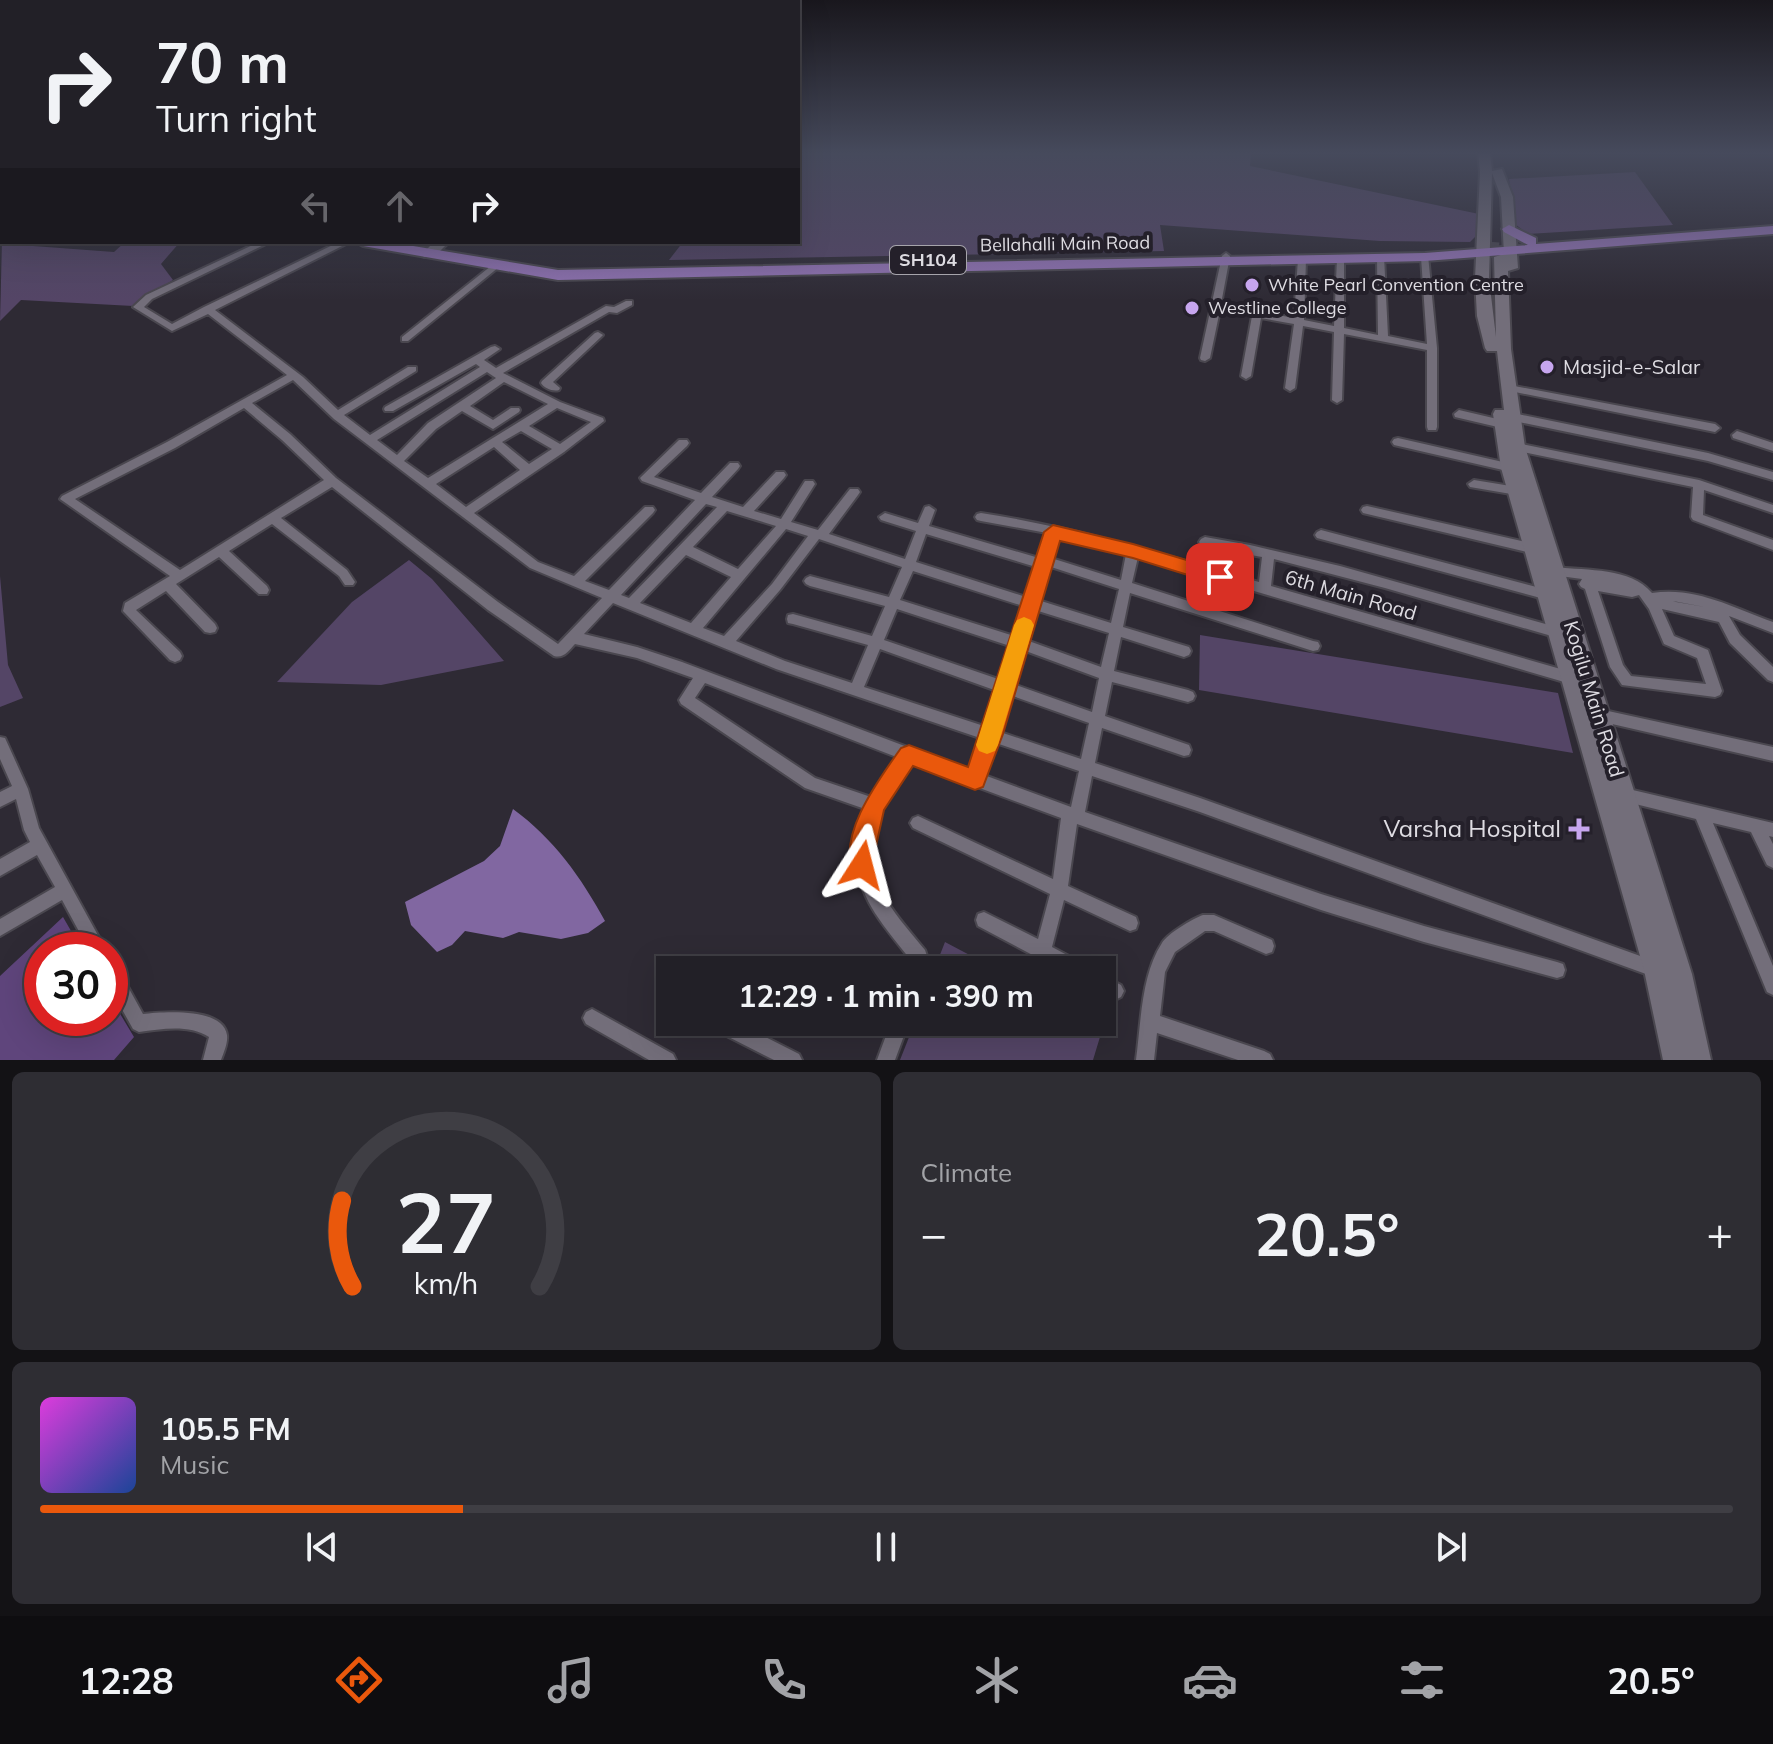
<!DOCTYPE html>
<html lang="en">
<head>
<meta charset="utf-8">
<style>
  :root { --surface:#222027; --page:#2e2d33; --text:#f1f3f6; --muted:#a2a3a7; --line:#3f3e44; --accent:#ea580c }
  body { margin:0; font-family:Mulish,sans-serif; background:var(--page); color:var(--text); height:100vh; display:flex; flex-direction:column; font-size:30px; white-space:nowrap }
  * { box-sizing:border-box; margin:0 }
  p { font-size:26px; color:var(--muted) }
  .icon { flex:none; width:44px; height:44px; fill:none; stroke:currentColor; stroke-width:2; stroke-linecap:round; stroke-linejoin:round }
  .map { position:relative; height:1060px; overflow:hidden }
  .panel { display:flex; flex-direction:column; gap:12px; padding:12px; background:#131215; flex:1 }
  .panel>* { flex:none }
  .hud { position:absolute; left:0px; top:0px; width:800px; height:244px; box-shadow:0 8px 32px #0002,0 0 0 2px var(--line); background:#222027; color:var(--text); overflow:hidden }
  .speed { position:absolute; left:24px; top:932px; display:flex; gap:16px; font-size:40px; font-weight:700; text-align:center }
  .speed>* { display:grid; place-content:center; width:104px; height:104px; border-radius:50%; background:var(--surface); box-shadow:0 8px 32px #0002,0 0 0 2px var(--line); line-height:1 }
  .speed .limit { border:12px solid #d22; background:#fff; color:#111 }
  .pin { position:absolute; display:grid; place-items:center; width:68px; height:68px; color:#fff; margin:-34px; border-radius:16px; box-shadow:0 4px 12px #0006 }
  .me { position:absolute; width:88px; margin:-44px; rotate:9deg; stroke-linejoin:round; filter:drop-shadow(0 0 6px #0008) }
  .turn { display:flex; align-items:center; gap:28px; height:168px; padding:0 24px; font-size:36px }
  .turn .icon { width:104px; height:104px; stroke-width:2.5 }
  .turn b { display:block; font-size:56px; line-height:68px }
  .lanes { display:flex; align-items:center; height:76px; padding:0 24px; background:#0003; justify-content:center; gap:40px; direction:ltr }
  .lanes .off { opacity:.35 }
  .big { font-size:60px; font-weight:700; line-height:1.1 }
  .panel .card { flex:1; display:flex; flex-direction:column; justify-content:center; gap:12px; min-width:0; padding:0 28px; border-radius:12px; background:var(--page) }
  .panel .dial { align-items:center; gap:0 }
  .dial svg { height:208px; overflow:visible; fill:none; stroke:var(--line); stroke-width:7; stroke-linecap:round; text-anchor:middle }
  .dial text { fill:var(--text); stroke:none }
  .song { display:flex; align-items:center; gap:24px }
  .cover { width:96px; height:96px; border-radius:12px; background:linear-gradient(135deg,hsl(300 70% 55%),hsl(220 70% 35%)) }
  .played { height:8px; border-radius:4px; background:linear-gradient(90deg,var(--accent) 25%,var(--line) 25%) }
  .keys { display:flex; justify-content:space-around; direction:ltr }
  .heat { display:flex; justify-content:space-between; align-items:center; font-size:44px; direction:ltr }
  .panel .tiles { flex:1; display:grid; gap:12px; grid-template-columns:1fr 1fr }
  .card:last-child { grid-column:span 2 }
  .trip { position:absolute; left:656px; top:956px; width:460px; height:80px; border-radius:0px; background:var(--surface); box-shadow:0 8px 32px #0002,0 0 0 2px var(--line); font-weight:700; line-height:80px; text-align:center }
  .tabs { display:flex; height:128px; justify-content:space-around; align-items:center; background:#0e0d10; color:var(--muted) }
  .tabs .icon { width:56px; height:56px }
  .tabs .on { color:var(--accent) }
  .tabs b { font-size:36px; color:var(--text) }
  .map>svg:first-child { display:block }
  .green { fill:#544566 }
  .forest { fill:#5f457c }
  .water { fill:#8167a1 }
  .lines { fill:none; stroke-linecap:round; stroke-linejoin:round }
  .secondary-tunnel { stroke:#48454e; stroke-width:13; stroke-dasharray:13 7; stroke-linecap:butt }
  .street-casing { stroke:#4a474f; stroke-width:4 }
  .secondary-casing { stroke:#4a474f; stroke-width:4 }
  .primary-casing { stroke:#4a474f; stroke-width:4 }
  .street { fill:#736e7a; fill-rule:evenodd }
  .secondary { fill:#736e7a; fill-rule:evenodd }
  .primary { fill:#9072b2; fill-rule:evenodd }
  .route { fill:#ea580c; stroke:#983908; stroke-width:2 }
  .slow { fill:#f59e0b }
  .poi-dot { fill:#c7a6ef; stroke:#24202a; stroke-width:3 }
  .labels { text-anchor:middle; stroke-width:8; stroke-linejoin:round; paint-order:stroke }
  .far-street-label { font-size:18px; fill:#dedce2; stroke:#24202a }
  .shield { fill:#24202a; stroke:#a6a4ab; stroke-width:2 }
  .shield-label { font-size:18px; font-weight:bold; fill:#dedce2 }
  .far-poi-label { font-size:18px; fill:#dedce2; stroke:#24202a; text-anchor:start }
  .poi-label { font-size:20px; fill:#dedce2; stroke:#24202a; text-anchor:start }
  .street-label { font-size:20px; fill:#dedce2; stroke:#24202a }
  .near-poi-label { font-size:24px; fill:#dedce2; stroke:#24202a; text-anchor:end }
</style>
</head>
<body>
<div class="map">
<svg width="1773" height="1060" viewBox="0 0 1773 1060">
  <rect width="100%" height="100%" fill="#2e2a34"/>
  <path class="green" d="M798 152H1251L1250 166 1479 214 1478 234 1470 242 1380 241 1160 225 1164 251 669 260 683 242H798Z
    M1635 172 1673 225 1528 234 1515 224 1509 179Z
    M2 241 37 242 33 246 114 252 125 242H180L161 264 173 280 133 306 21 300 0 321Z
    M409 560 432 579 504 661 381 685 277 682 352 602Z
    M0 576 8 665 23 698 0 707Z
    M1200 635 1558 693 1573 753 1199 690Z
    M945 942 998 970H934Z
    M915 1022H1094L1103 1027 1093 1060H900Z"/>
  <path class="forest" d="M63 917 82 950H42V1018H110V997L134 1037 114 1060H0V976Z"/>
  <path class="water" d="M513 809C554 839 581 877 605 921L588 933 561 939 519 932 503 938 465 931 452 945 437 952 411 925 405 902 484 861 500 846Z"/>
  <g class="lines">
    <path class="secondary-tunnel" d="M1492 255 1493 240"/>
    <defs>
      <path id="street" d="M2 220V226L0 227V221Z
        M259 242H270L152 299 144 307 172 324 204 307 339 242H350L215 310 303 377 338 410 408 367H416V371L344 415 370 435 480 367 476 364 393 411H385L384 409 385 407 491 347 495 346 500 349 484 360 496 368 606 306 614 307 626 301H632V305L617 313 609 312 503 373 560 402 603 418 604 421 564 452 474 513 538 562 574 576 645 507H653L655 510 653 513 585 581 609 590 695 500 642 481 640 478 679 440H687L689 443 687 446 654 477 701 493 730 463H738L740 466 738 469 712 497 743 507 776 472H784L786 475 784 478 754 511 781 519 805 481H813L815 484 791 522 818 530 850 489H858L860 492 858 495 829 534 905 559 916 531 881 520 879 517 885 513 918 523 925 507 929 506 935 510 929 526 1039 558 1047 533 981 521 977 520 975 517 977 514 981 513C1075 527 1167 556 1259 582L1262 557 1205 547 1201 545 1199 542 1201 539 1205 537 1250 545 1340 566 1567 630 1569 634 1567 638 1562 639 1385 588 1274 559 1271 586 1571 672 1576 674 1578 678 1576 682 1571 684 1138 557 1132 583 1313 641 1318 642 1320 646 1318 650 1313 651 1130 593 1123 627 1189 647 1191 651 1189 655 1184 657 1121 637 1114 671 1188 690 1193 692 1195 696 1193 700 1188 702 1112 682 1105 716 1189 745 1191 750 1189 755 1184 756 1102 728 1095 763 1200 798 1657 962 1663 964 1665 970 1663 976 1657 978 1200 812 1092 776 1085 812 1321 894 1424 926 1557 962 1563 964 1565 970 1563 976 1557 978 1424 942 1321 910 1077 824 1068 886 1136 917 1138 923 1136 929 1130 931 1064 900 1052 947 1084 964 1086 970H1061L978 926 976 920 978 914 984 912 1038 939 1050 894 913 828 910 823 913 818 918 816 1053 879 1061 818 912 763C902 777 887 793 880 810 855 872 888 905 925 950L927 956 926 970H910V959C866 904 845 882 865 809L805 788 681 704 679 700 693 678 637 658 575 644C569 650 564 659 554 656L488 610 332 487 281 518 347 570 355 582 353 585H345L339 576 272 524 229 551 267 586 269 590 267 594H259L219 557 176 584 215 624 217 628 215 632 210 633 205 632 166 591 136 610 180 652 182 656 180 660 175 662 170 660 123 611 125 603 170 576 60 499 62 496 167 442 287 375 208 314 172 331 133 307 146 295ZM487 372 496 378 428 423 397 455 377 440ZM293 380 334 419 530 568 602 598 558 644 498 602 336 478 290 434 252 403ZM504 382 548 404 428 478 404 461 436 429 462 411 493 429 519 412 520 410 519 408H511L493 420 470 406ZM244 408 282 440 324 480 180 570 75 499 175 448ZM557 408 591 422 560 444 529 426ZM521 431 552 449 529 464 502 442ZM494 447 520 470 466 507 436 484ZM706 504 717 507 629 598 621 595ZM727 511 776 526 738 569 693 547ZM786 529 808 536 772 584 724 636 703 628ZM926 534 1036 567 1026 597 916 562ZM1058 536 1126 554 1121 580 1051 558ZM819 539 902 567 889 597 810 576 806 578 804 581 806 584 810 586 885 606 872 636 793 614 788 615 787 619 788 623 793 624 868 645 852 683 785 661 736 641 780 590ZM686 555 731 577 691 623 640 603ZM1048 566 1119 589 1111 623 1038 600ZM913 571 1023 606 1014 636 900 600ZM613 603 776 669 983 739 971 771 682 662 637 647 584 634ZM897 609 1010 646 1001 680 884 640ZM1035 610 1109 633 1101 667 1026 640ZM880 649 997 691 987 727 864 687ZM1023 650 1099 678 1092 712 1013 684ZM705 683 899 758 871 797 815 778 695 698ZM1010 695 1089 723 1081 759 1000 732ZM996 743 1079 771 1071 807 984 775Z
        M1226 253 1230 256 1221 304 1294 318 1298 259 1302 256 1306 259 1304 320 1334 326 1337 259 1341 256 1344 257V328L1378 335 1377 258 1381 255 1384 256 1388 336 1427 344 1421 257 1422 255H1428L1437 348V427L1436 430H1428L1427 427V350L1344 334 1342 400 1337 403 1332 400 1334 332 1303 326 1295 388 1290 391 1285 388 1294 324 1261 318 1251 376 1246 379 1241 376 1252 316 1220 310 1210 358 1205 361 1201 360 1200 358 1222 256Z
        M496 262 499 263V267L408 341H402V337Z
        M598 332 603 335 601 337 553 382 560 388 559 390C553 392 544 388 541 383L542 381 595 333Z
        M1509 385 1715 424 1720 428 1715 432 1505 390 1504 388Z
        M1459 410 1506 421 1507 424 1502 428 1455 417 1454 414Z
        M1508 412 1708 453 1773 472V480L1708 461 1504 419 1503 416 1504 413Z
        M1737 431 1773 443V451L1733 438 1732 435Z
        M1398 438 1516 465 1522 469 1516 473 1394 445 1392 442 1394 439Z
        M1517 443 1699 480 1773 505V513L1704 490 1703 515 1773 540V550L1693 520 1691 517 1693 487 1513 450 1511 447 1513 444Z
        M1474 480 1517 487 1523 491 1517 495 1470 487 1468 484Z
        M1367 506 1535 544 1539 546 1541 549 1539 552 1535 554 1363 513 1361 510 1363 507Z
        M1321 530 1548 590 1552 591 1554 595 1552 599 1548 600 1317 538 1315 535 1317 532Z
        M1556 567C1588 571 1630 567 1652 593 1695 586 1734 608 1773 622V633L1729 616 1740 635 1773 667V682L1768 680 1730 643 1719 622 1662 609 1674 636 1708 650 1722 691 1720 695 1715 697 1622 685 1610 667 1585 589 1581 587 1579 584 1582 579 1552 575 1550 572 1552 569ZM1598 591 1632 597 1639 595 1649 609 1664 644 1697 658 1706 684 1631 676 1623 665ZM1673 601 1705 607 1676 602Z
        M1599 709 1773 747V761L1599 721 1594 719 1592 715 1594 711Z
        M0 737 5 738 28 789 39 828 106 950H89L62 900 0 936V919L55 887 37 855 0 876V859L30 842 24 830 16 799 0 807V792L12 786 0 759Z
        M1620 787 1773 823V837L1769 836 1773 844V868L1767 865 1751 832 1713 823 1773 966V995L1767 992 1696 819 1615 799 1613 794 1615 789Z
        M1203 915H1214L1272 940 1274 946 1272 952 1266 954 1214 931H1205L1175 952 1165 972 1160 1016 1264 1051 1270 1054 1273 1060H1238L1157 1033 1154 1060H1136C1141 1023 1141 975 1162 943 1167 934 1192 919 1203 915Z
        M110 963 116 965 143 1014C163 1012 223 1007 227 1035 228 1043 224 1052 221 1060H203L209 1037C189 1024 162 1029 139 1032L133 1029 110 988Z
        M1102 975 1121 985 1124 991 1121 997 1115 1000 1102 993Z
        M592 1009 673 1054 676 1060H649L586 1024 583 1018 586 1012Z
        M708 1022H736L799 1054 802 1060H774L711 1028Z
        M891 1022H909L895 1060H877Z"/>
      <path id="secondary" d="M1478 152H1490L1492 171 1502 169 1513 197 1518 268 1508 271 1511 349 1525 447 1692 974 1711 1060H1663L1644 970 1501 468 1493 414 1495 410H1504L1497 351H1487L1485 348 1477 316 1475 279 1480 172ZM1492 173 1501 197 1504 254 1494 257 1496 337 1489 279Z
        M434 242H449L434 257H424L422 254Z"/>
      <path id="primary" d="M0 173H2V181H0Z
        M1509 225 1536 238V244L1773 226V234L1425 261 558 280 363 246 356 242H389L558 270 1425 253 1528 245 1504 232 1502 229Z"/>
    </defs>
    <use href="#street" class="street-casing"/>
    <use href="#secondary" class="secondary-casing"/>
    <use href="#primary" class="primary-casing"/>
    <use href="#street" class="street"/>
    <use href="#secondary" class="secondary"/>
    <use href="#primary" class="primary"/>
  </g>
  <linearGradient id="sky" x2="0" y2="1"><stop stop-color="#19171d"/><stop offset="0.51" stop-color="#464a5c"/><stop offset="1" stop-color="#464a5c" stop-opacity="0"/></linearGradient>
  <rect width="1773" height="300" fill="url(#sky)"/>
  <path class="route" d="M1053 525 1133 544 1227 572 1230 577 1227 583 1220 585 1133 558 1060 541 1003 734 983 787 975 790 913 766 884 810 870 873 862 876 853 873C837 834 880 778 901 748L909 745 968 767 1044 532Z"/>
  <path class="slow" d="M1024 617 1031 620 1034 625 998 745 995 751 987 754 979 751 976 745 1014 625 1017 620Z"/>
  <g class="poi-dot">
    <circle cx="1252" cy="285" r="8"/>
    <circle cx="1192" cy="308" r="8"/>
    <circle cx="1547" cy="367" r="8"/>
    <path d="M1575 817h8v8h8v8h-8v8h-8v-8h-8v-8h8z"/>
  </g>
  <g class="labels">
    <g class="far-street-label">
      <text transform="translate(1065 244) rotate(-1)" y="6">Bellahalli Main Road</text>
    </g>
    <rect class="shield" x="890" y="246" width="76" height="28" rx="6"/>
    <g class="shield-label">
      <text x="928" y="266">SH104</text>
    </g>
    <g class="far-poi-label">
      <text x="1268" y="291">White Pearl Convention Centre</text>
      <text x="1208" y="314">Westline College</text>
    </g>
    <g class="poi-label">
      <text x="1563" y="374">Masjid-e-Salar</text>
    </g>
    <g class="street-label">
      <text transform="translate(1351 595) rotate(16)" y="7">6th Main Road</text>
      <text transform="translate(1594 699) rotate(73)" y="7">Kogilu Main Road</text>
    </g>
    <g class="near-poi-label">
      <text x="1561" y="837">Varsha Hospital</text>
    </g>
  </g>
</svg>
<div class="speed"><div class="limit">30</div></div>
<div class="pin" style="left:1220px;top:577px;background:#d93025"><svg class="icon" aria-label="arrive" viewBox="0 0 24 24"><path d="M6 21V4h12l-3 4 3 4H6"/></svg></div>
<svg class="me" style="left:862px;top:865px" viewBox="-20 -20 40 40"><path d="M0-17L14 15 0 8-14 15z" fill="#ea580c" stroke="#fff" stroke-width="4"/></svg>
<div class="trip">12:29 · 1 min · 390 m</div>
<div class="hud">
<div class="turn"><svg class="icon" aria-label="right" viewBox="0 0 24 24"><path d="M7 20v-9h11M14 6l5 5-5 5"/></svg><div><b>70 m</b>Turn right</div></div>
<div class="lanes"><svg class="icon off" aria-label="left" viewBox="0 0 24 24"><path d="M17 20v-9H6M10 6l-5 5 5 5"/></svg><svg class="icon off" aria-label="ahead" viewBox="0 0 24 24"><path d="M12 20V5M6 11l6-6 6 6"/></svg><svg class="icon" aria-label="right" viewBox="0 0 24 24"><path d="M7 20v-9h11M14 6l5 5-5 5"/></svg></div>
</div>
</div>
<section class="panel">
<div class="tiles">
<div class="card dial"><svg viewBox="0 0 100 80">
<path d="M14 69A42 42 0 1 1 86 69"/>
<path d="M14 69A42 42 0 0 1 10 36" stroke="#ea580c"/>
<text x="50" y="56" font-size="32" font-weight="700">27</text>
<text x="50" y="72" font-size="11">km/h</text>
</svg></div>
<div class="card"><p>Climate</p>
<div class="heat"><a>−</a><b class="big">20.5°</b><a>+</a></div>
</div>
<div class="card">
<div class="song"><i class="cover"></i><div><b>105.5 FM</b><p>Music</p></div></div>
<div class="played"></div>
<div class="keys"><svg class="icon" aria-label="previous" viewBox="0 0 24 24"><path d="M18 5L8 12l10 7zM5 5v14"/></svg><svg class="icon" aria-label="pause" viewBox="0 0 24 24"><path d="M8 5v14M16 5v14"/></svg><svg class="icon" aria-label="next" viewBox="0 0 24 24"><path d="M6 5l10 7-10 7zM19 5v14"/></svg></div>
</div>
</div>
</section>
<nav class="tabs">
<b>12:28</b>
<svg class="icon on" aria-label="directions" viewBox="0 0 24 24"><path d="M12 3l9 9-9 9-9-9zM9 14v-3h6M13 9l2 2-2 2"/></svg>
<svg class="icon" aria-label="music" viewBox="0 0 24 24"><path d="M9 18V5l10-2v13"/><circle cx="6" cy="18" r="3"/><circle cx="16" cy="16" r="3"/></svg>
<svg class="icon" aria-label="phone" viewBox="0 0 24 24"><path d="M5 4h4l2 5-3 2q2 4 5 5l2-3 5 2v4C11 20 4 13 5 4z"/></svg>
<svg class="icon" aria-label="climate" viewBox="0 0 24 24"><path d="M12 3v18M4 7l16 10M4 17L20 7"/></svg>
<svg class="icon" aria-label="car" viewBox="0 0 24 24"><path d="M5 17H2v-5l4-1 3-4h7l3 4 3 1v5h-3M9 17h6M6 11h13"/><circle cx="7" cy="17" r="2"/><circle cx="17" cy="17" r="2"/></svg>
<svg class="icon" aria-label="filters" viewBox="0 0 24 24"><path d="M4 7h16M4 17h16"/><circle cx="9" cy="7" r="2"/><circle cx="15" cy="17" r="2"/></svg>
<b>20.5°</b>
</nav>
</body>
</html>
